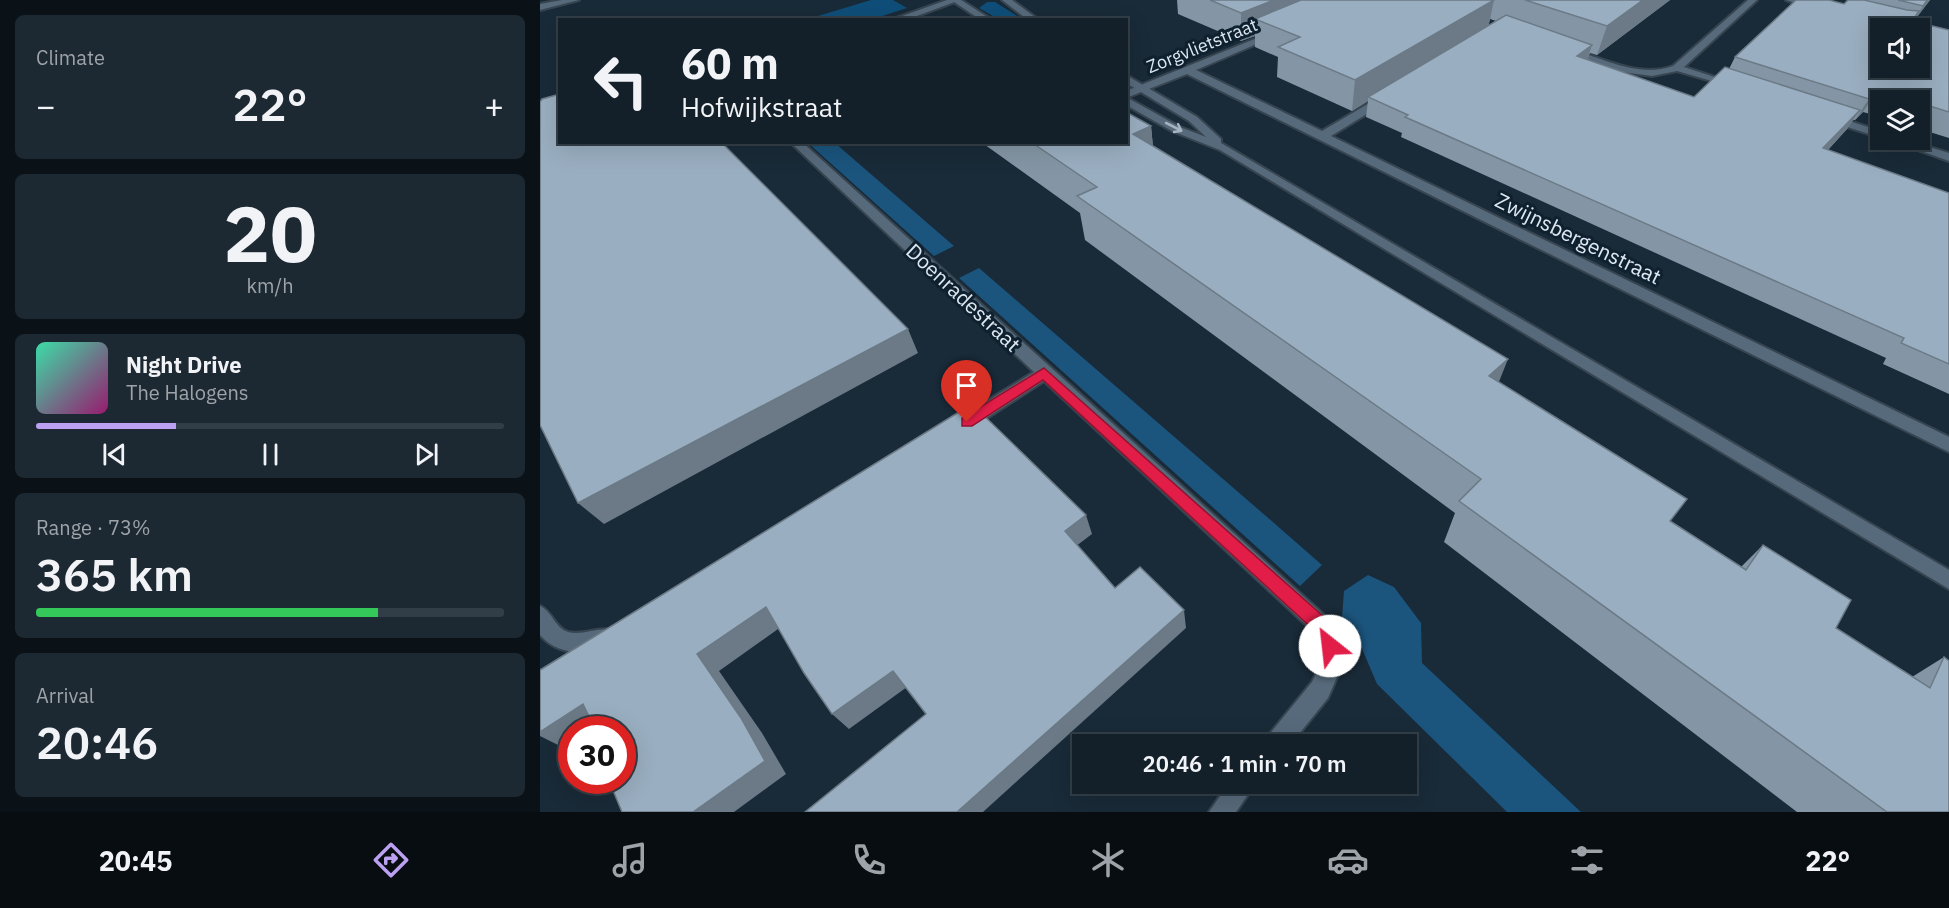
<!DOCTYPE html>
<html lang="en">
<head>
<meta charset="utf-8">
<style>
  :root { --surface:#13202a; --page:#1c2832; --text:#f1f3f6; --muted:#9da3a8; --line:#323e47; --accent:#bca0f2 }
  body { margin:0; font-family:"IBM Plex Sans",sans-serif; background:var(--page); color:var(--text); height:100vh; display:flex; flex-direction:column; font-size:22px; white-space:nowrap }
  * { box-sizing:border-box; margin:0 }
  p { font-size:20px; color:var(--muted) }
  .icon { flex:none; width:33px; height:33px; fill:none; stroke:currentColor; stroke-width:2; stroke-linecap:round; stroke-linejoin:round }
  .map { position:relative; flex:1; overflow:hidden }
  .drawer { display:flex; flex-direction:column; gap:15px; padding:15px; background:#0a1217; width:540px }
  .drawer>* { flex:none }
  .banner { position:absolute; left:18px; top:18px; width:570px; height:126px; border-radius:0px; box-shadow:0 6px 24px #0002,0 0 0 2px var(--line); background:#13202a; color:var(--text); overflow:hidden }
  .controls { position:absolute; left:1330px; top:18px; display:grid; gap:12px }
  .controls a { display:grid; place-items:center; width:60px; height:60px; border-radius:0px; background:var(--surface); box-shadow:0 6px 24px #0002,0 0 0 2px var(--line); font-size:30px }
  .speed { position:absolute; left:18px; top:716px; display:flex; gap:12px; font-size:30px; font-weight:700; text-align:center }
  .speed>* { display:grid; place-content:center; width:78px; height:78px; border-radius:50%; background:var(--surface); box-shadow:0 6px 24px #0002,0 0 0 2px var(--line); line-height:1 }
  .speed .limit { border:9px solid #d22; background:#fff; color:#111 }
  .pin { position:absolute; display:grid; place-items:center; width:51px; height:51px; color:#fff; margin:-62px -26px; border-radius:50% 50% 50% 0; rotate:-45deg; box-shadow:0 0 6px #0007 }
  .pin .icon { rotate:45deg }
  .me { position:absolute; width:66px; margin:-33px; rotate:331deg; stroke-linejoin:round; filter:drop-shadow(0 0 4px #0008) }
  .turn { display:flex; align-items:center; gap:21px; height:126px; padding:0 24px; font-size:27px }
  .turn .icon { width:78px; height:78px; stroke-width:2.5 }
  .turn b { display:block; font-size:42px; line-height:51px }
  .big { font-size:45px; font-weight:600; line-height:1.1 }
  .drawer .widget { flex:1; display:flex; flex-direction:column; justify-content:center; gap:9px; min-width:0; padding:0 21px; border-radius:9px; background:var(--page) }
  .drawer .dial { align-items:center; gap:0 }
  .dial b { font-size:78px; line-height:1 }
  .song { display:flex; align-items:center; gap:18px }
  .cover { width:72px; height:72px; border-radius:9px; background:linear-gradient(135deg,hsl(160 70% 55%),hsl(320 70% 35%)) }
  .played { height:6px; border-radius:3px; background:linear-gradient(90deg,var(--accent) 30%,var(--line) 30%) }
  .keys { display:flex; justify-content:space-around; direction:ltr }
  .heat { display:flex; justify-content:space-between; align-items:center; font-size:33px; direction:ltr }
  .charge { height:9px; border-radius:4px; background:linear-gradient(90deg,#34c759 73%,var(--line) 0) }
  .trip { position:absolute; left:532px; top:734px; width:345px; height:60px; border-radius:0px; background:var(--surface); box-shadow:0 6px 24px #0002,0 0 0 2px var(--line); font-weight:600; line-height:60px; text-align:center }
  .tabs { display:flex; height:96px; justify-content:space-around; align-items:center; background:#080d11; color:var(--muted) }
  .tabs .icon { width:42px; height:42px }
  .tabs .current { color:var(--accent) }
  .tabs b { font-size:27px; color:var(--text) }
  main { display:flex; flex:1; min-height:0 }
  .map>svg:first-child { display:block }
  .green { fill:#0f4e79 }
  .forest { fill:#1b547d }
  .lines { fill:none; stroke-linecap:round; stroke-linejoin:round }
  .minor-casing { stroke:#374551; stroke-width:4 }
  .tertiary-casing { stroke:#374551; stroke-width:4 }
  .minor { fill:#576a7b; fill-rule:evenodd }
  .tertiary { fill:#576a7b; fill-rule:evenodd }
  .wall { fill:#8496a5; fill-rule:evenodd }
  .shaded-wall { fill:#6b7a86 }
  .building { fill:#99aec0; stroke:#6b7a86; stroke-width:1.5; fill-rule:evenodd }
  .oneway { stroke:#a7b5c2 }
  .route { fill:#e11d48; stroke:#92132f; stroke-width:1.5 }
  .labels { text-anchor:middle; stroke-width:6; stroke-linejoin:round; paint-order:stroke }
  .far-street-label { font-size:18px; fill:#dce7f1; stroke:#0f202e }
  .street-label { font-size:21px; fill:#dce7f1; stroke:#0f202e }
</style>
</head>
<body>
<main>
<section class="drawer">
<div class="widget"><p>Climate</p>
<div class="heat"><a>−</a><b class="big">22°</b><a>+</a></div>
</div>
<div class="widget dial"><b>20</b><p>km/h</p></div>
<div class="widget">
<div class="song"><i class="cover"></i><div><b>Night Drive</b><p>The Halogens</p></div></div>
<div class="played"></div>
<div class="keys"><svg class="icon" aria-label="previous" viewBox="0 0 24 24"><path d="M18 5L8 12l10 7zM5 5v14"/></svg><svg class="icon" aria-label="pause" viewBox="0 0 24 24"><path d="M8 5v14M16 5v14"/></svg><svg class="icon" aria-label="next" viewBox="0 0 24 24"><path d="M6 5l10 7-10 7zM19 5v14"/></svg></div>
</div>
<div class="widget"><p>Range · 73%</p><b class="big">365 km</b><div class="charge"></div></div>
<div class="widget"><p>Arrival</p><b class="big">20:46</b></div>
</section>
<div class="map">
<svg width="1409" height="812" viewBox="0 0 1409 812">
  <rect width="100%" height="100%" fill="#192a38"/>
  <path class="green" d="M331 0H353L367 8 333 19H268Z
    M447 2H455L482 19H458L439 8Z"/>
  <path class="forest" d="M268 143H295L414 246 394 256Z
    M439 268 734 523 782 565 760 586 419 278Z
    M828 575 854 587 881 623 882 663 1041 812H967L837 684 820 644 802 618 804 591Z"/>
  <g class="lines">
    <defs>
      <path id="minor" d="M407 0H420L366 20H351Z
        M1208 0H1217L1144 67 1196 84V88L1137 71 1112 76 1082 72 1022 51 1027 48C1061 57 1098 79 1133 66Z
        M1246 0H1261L1280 6 1275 9Z
        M732 32 740 34 656 70 782 131 843 95H851V99L791 136 1409 437V452L647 74 586 98V91Z
        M1290 115 1341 131V138L1286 120 1284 118Z
        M1350 140H1366L1409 153V161Z
        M250 142H262L794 624 804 661 788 698 751 744H725L728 736 772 682 782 661 778 636 504 381 430 429H418L416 424 418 419 494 372Z
        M0 606C12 611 15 628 28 632 44 636 61 625 76 631L79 638 76 645C51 655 19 657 0 635Z
        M689 783H716L696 812H669Z"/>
      <path id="tertiary" d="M22 0H39L0 10V4Z
        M411 0H421L452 20H441Z
        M462 0H472L499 20H488Z
        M586 75 657 117 681 139V143L1409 570V589L680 150 632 131 586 105V97L640 127 666 137 649 121 586 83Z"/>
    </defs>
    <use href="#minor" class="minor-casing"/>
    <use href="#tertiary" class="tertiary-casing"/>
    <use href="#minor" class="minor"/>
    <use href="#tertiary" class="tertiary"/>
  </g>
  <path class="wall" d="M637 0H1130L1057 55 1050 53 1047 60 1154 97 1189 69 1195 57 1304 4 1308 0H1390L1374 21 1409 30V138L1380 129V100H1341V117L1323 112 1315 120H1313L1307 129 1288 150 1409 193V394L1343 364 1346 358 861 137 862 133 826 117 828 101 812 111 737 77 738 57 715 47V36L701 41 638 14ZM950 19 956 21 948 26Z
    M611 126 613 147 959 382 1130 521 1201 567 1223 545 1296 628 1372 677 1404 657 1409 812H1257L904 542 915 513 545 240 540 213 441 142H586Z"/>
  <path class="shaded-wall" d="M734 0H802L715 19V36L701 41V13Z
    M954 0 948 29 828 97V101L812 111 815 80Z
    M1103 0H1130L1057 55 1067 26Z
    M1387 0H1390L1370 26 1383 6Z
    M1052 45 1046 64 1037 56Z
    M1337 91 1323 112 1315 120 1329 99Z
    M1320 110 1307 129 1271 168 1283 148Z
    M611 126 615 168 593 134Z
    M368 329 378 353 64 524 38 503Z
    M968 359 951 402 949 376Z
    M546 515 552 534 531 550 525 531Z
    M226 607 245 624 179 671 222 733 246 774 194 812H153L157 654Z
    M644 610 646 628 443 812H417Z
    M353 671 367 687 309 729 292 714Z
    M43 704 56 729H32V745L26 749 0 736V732Z"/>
  <path class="building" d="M670 0H734L701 13Z
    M761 0H954L815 80 738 47 760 37 715 19Z
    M985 0H1103L1067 26Z
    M1256 0H1289L1304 4 1308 0H1324L1367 10 1379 11 1372 21 1409 30V112L1380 103V100H1370L1337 91 1329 99 1195 57ZM1341 28H1380V68H1341Z
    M1358 0H1387L1383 6Z
    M966 15 1052 45 1037 56 1154 97 1185 67 1320 110 1283 148 1409 193V364L1361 343 1364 338 865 117 868 115 828 97Z
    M20 94V142H181L368 329 38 503 0 425V102L2 99Z
    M586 112 611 126 593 134 968 359 949 376 1147 499 1130 521 1206 570 1223 545 1311 600 1296 628 1390 688 1404 657 1409 661V812H1347L919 501 941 479 537 196 557 187 491 142H586Z
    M432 404 546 515 525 531 575 588 600 567 644 610 417 812H265L386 714 353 671 292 714 264 673 226 607 157 654 201 718 225 761 153 812H82L69 781 70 780H82V729H55L43 704 0 732V670Z"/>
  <defs><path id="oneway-shaft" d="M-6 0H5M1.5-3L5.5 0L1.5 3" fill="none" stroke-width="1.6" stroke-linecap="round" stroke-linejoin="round" transform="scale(1.5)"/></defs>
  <use class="oneway" href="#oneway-shaft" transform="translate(634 127) rotate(27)"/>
  <path class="route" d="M504 368 793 625 799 646 796 652 790 654 784 652 779 635 503 380 432 426H422V418Z"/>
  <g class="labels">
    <g class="far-street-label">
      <text transform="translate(662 46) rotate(-22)" y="6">Zorgvlietstraat</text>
    </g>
    <g class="street-label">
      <text transform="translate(1038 239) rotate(26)" y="7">Zwijnsbergenstraat</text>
      <text transform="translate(423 298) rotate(43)" y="7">Doenradestraat</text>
    </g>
  </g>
</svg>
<div class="controls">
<a><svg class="icon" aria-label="sound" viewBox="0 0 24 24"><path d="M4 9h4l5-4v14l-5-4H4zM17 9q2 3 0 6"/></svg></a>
<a><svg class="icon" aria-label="layers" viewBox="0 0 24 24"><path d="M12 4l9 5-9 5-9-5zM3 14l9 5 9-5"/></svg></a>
</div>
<div class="speed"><div class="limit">30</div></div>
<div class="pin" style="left:427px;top:422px;background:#d93025"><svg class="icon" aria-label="arrive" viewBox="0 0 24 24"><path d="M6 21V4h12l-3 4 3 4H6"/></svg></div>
<svg class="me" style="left:790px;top:646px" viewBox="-20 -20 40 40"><circle r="19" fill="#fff"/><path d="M0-13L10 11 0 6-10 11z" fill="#e11d48"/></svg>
<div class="trip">20:46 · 1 min · 70 m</div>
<div class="banner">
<div class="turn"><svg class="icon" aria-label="left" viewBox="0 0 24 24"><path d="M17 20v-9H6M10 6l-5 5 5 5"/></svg><div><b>60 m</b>Hofwijkstraat</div></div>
</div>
</div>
</main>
<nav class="tabs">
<b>20:45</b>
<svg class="icon current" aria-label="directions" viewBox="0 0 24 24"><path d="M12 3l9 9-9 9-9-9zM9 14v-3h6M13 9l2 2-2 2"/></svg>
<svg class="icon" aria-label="music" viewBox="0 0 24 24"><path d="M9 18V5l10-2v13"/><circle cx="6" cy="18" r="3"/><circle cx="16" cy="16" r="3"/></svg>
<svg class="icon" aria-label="phone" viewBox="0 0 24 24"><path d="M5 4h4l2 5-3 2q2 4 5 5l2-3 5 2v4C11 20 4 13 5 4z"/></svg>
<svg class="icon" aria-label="climate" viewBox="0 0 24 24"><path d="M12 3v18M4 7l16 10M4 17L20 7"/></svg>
<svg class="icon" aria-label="car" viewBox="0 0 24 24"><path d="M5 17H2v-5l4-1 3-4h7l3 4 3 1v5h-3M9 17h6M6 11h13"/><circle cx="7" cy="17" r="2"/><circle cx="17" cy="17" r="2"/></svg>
<svg class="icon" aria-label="filters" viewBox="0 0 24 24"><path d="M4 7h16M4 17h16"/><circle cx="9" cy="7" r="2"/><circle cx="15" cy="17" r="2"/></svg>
<b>22°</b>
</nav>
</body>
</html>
